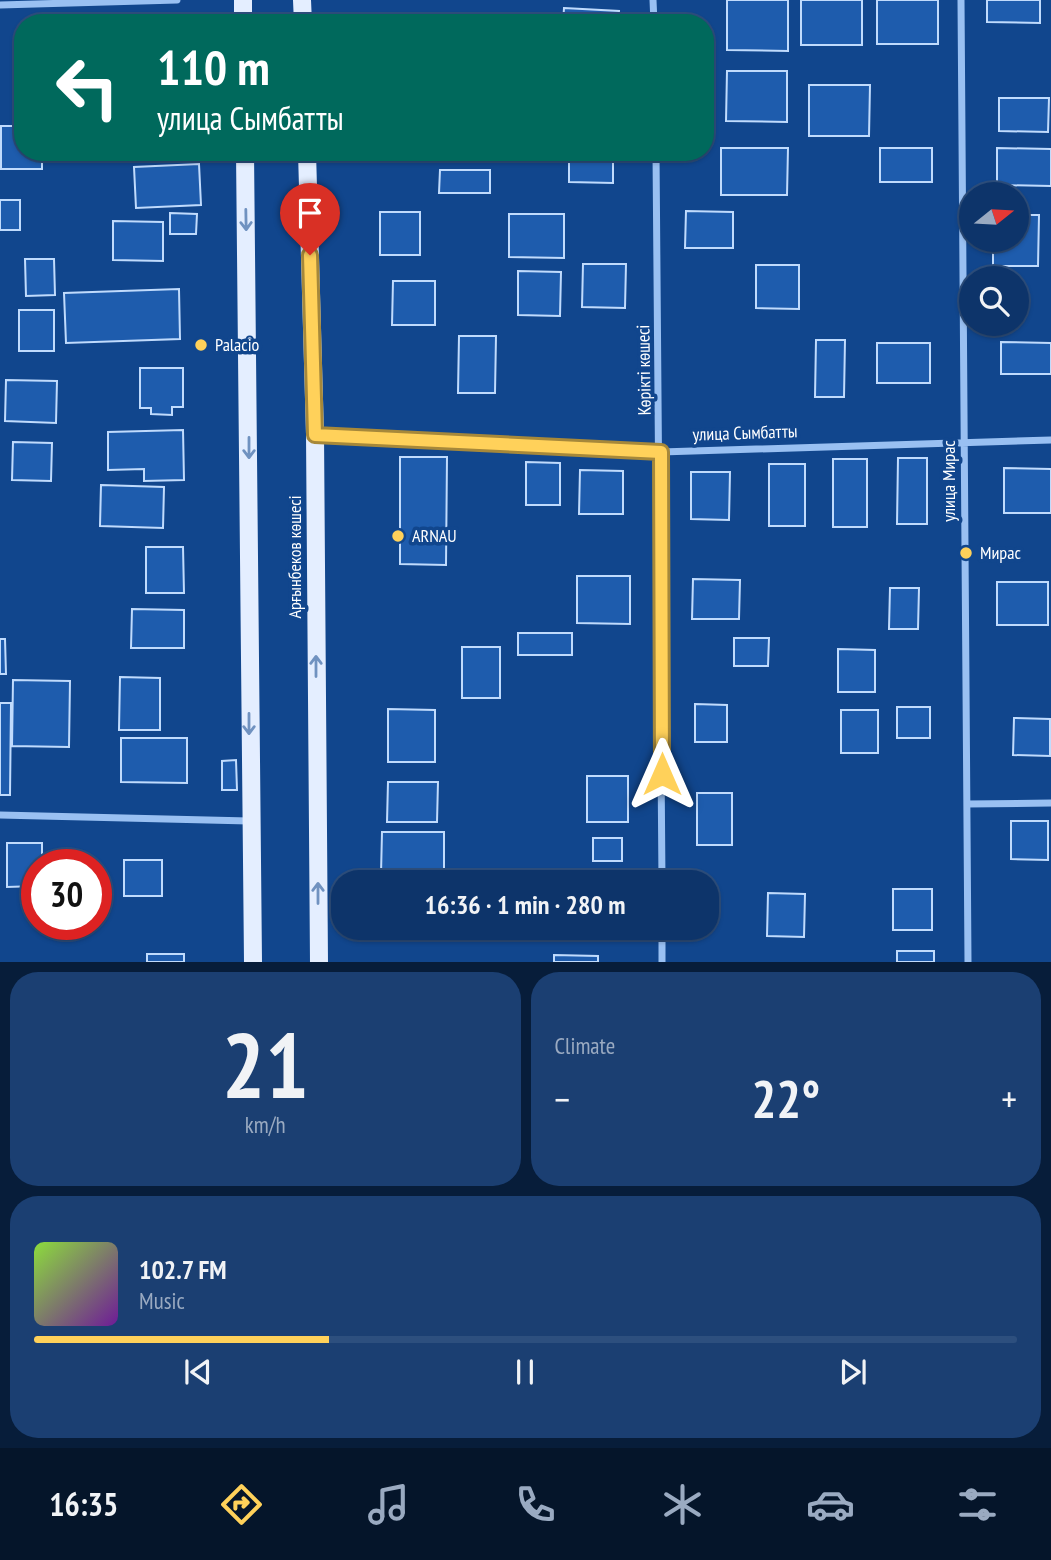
<!DOCTYPE html>
<html lang="en">
<head>
<meta charset="utf-8">
<style>
  :root { --surface:#0d346a; --page:#1b3f72; --text:#f1f3f6; --muted:#9aaac1; --line:#2d4f7e; --accent:#ffd15a }
  body { margin:0; font-family:"PT Sans Narrow",sans-serif; background:var(--page); color:var(--text); height:100vh; display:flex; flex-direction:column; font-size:26px; white-space:nowrap }
  * { box-sizing:border-box; margin:0 }
  p { font-size:23px; color:var(--muted) }
  .icon { flex:none; width:38px; height:38px; fill:none; stroke:currentColor; stroke-width:2; stroke-linecap:round; stroke-linejoin:round }
  .map { position:relative; height:962px; overflow:hidden }
  .drawer { display:flex; flex-direction:column; gap:10px; padding:10px; background:#071d3a; flex:1 }
  .drawer>* { flex:none }
  .guide { position:absolute; left:14px; top:14px; width:700px; height:147px; border-radius:28px; box-shadow:0 2px 5px #0004,0 0 0 2px var(--line); background:#00695c; color:#fff; overflow:hidden }
  .needle { width:46px; rotate:72deg }
  .controls { position:absolute; left:959px; top:182px; display:grid; gap:14px }
  .controls a { display:grid; place-items:center; width:70px; height:70px; border-radius:50%; background:var(--surface); box-shadow:0 2px 5px #0004,0 0 0 2px var(--line); font-size:35px }
  .speed { position:absolute; left:21px; top:849px; display:flex; gap:14px; font-size:35px; font-weight:700; text-align:center }
  .speed>* { display:grid; place-content:center; width:91px; height:91px; border-radius:50%; background:var(--surface); box-shadow:0 2px 5px #0004,0 0 0 2px var(--line); line-height:1 }
  .speed .limit { border:10px solid #d22; background:#fff; color:#111 }
  .pin { position:absolute; display:grid; place-items:center; width:60px; height:60px; color:#fff; margin:-72px -30px; border-radius:50% 50% 50% 0; rotate:-45deg; box-shadow:0 0 7px #0007 }
  .pin .icon { rotate:45deg }
  .me { position:absolute; width:77px; margin:-38px; rotate:0deg; stroke-linejoin:round; filter:drop-shadow(0 0 5px #0008) }
  .turn { display:flex; align-items:center; gap:24px; height:147px; padding:0 28px; font-size:32px }
  .turn .icon { width:91px; height:91px; stroke-width:2.5 }
  .turn b { display:block; font-size:49px; line-height:60px }
  .big { font-size:52px; font-weight:800; line-height:1.1 }
  .drawer .tile { flex:1; display:flex; flex-direction:column; justify-content:center; gap:10px; min-width:0; padding:0 24px; border-radius:28px; background:var(--page) }
  .drawer .dial { align-items:center; gap:0 }
  .dial b { font-size:91px; line-height:1 }
  .song { display:flex; align-items:center; gap:21px }
  .cover { width:84px; height:84px; border-radius:10px; background:linear-gradient(135deg,hsl(90 70% 55%),hsl(280 70% 35%)) }
  .played { height:7px; border-radius:4px; background:linear-gradient(90deg,var(--accent) 30%,var(--line) 30%) }
  .keys { display:flex; justify-content:space-around; direction:ltr }
  .heat { display:flex; justify-content:space-between; align-items:center; font-size:38px; direction:ltr }
  .drawer .tiles { flex:1; display:grid; gap:10px; grid-template-columns:1fr 1fr }
  .tile:last-child { grid-column:span 2 }
  .trip { position:absolute; left:331px; top:870px; width:388px; height:70px; border-radius:28px; background:var(--surface); box-shadow:0 2px 5px #0004,0 0 0 2px var(--line); font-weight:800; line-height:70px; text-align:center }
  .menu { display:flex; height:112px; justify-content:space-around; align-items:center; background:#05152a; color:var(--muted) }
  .menu .icon { width:49px; height:49px }
  .menu .on { color:var(--accent) }
  .menu b { font-size:32px; color:var(--text) }
  .map>svg:first-child { display:block }
  .building { fill:#1e5cad; stroke:#c0dbfd; stroke-width:2 }
  .lines { fill:none; stroke-linecap:round; stroke-linejoin:round }
  .minor { stroke:#99c0f2; stroke-width:7 }
  .primary { stroke:#e4eeff; stroke-width:18 }
  .oneway { stroke:#7092c0 }
  .route-casing { stroke:#a6883a; stroke-width:18 }
  .route { stroke:#ffd15a; stroke-width:12 }
  .poi-dot { fill:#ffd15a; stroke:#11468d; stroke-width:2.5 }
  .labels { text-anchor:middle; stroke-width:7; stroke-linejoin:round; paint-order:stroke }
  .poi-label { font-size:18px; fill:#fff; stroke:#11468d; text-anchor:start }
  .street-label { font-size:18px; fill:#fff; stroke:#11468d }
</style>
</head>
<body>
<div class="map">
<svg width="1051" height="962" viewBox="0 0 1051 962">
  <rect width="100%" height="100%" fill="#11468d"/>
  <path class="building" d="M727 0H788V51L727 50Z
    M801 0H862V45H801Z
    M877 0H938V44H877Z
    M987 0H1040V23L987 22Z
    M564 8 619 11 618 23H563Z
    M727 71H787V122L726 121Z
    M809 85H870L869 136H809Z
    M999 98H1049L1048 132 999 131Z
    M1 126H23V152H42V169H1Z
    M721 148H788L787 195H721Z
    M880 148H932V182H880Z
    M997 148 1051 149V186L997 185Z
    M569 152H613V183L569 182Z
    M199 164 201 205 136 208 134 167Z
    M440 170H490V193H439Z
    M0 200H20V230H0Z
    M686 211 733 212V248H685Z
    M380 212H420V255H380Z
    M170 213 197 214 196 234H170Z
    M509 214H564V258L509 257Z
    M1017 215H1039L1038 266H993V240H1017Z
    M113 221 163 222V261L113 260Z
    M25 259H54L55 295 26 296Z
    M583 264H626L625 308 582 307Z
    M756 265H799V309L756 308Z
    M518 271 561 272 560 316 518 315Z
    M393 281H435V325H392Z
    M179 289 180 339 66 343 64 293Z
    M19 310H54V351H19Z
    M459 336H496L495 393H458Z
    M816 340H845L844 397H815Z
    M1001 342 1051 343V374H1001Z
    M877 343H930V383H877Z
    M140 368H183V407H172V415L151 414V408H140Z
    M6 380 57 381 56 423 5 421Z
    M183 430 184 480 144 481V469L108 470V432Z
    M13 442 52 443 51 481 12 480Z
    M400 457H447L446 565 400 564Z
    M898 458H927V524H897Z
    M833 459H867V527H833Z
    M526 462 560 463V505H526Z
    M769 464H805V526H769Z
    M1004 468 1051 469V513H1004Z
    M580 470 623 471V514H579Z
    M691 472H730L729 520 691 519Z
    M101 485 164 487 163 528 100 526Z
    M146 547H183L184 593H146Z
    M577 576H630V624L577 623Z
    M693 579 740 580 739 619H692Z
    M997 582H1048V625H997Z
    M890 588H919L918 629H889Z
    M132 609 184 610V648H131Z
    M518 633H572V655H518Z
    M734 638H769L768 666H734Z
    M0 639H5L6 674H0Z
    M462 647H500V698H462Z
    M838 649 875 650V692H838Z
    M120 677 160 678V730H119Z
    M13 680 70 681 69 747 12 746Z
    M0 703H11L10 795H0Z
    M695 704 727 705V742H695Z
    M897 707H930V738H897Z
    M388 709 435 710V762H388Z
    M841 710H878V753H841Z
    M1014 718 1050 719V756L1013 755Z
    M121 738H187V783L121 782Z
    M236 760 237 790H222V761Z
    M587 776H628V822H587Z
    M388 782H438L437 822H387Z
    M697 793H732V845H697Z
    M1011 821H1048V860L1011 859Z
    M382 832H444V875L381 874Z
    M593 838H622V861H593Z
    M7 843H42V864H37V886L7 887Z
    M124 860H162V896H124Z
    M893 889H932V930H893Z
    M768 893 805 894 804 937 767 936Z
    M382 928H422V936L382 935Z
    M598 928H633V934L598 933Z
    M897 951H934V962H897Z
    M147 954H184V962H147Z
    M554 955 598 956V962H554Z"/>
  <g class="lines">
    <path class="minor" d="M653 0 654 23
      M961 0 968 962
      M0 5 177 0
      M656 152 662 882
      M317 435 661 452 1051 440
      M967 804 1051 803
      M0 815 249 821
      M662 928V962"/>
    <path class="primary" d="M243 0V23
      M302 0 303 23
      M245 152 253 962
      M307 152 315 434 319 962"/>
  </g>
  <defs><path id="oneway-shaft" d="M-6 0H5M1.5-3L5.5 0L1.5 3" fill="none" stroke-width="1.6" stroke-linecap="round" stroke-linejoin="round" transform="scale(1.75)"/></defs>
  <g class="oneway">
    <use href="#oneway-shaft" transform="translate(246 220) rotate(89)"/>
    <use href="#oneway-shaft" transform="translate(249 448) rotate(90)"/>
    <use href="#oneway-shaft" transform="translate(316 666) rotate(-90)"/>
    <use href="#oneway-shaft" transform="translate(249 724) rotate(90)"/>
    <use href="#oneway-shaft" transform="translate(318 893) rotate(-90)"/>
  </g>
  <g class="lines">
    <defs>
      <path id="route" d="M310 255 315 435 661 452 662 774"/>
    </defs>
    <use href="#route" class="route-casing"/>
    <use href="#route" class="route"/>
  </g>
  <g class="poi-dot">
    <circle cx="201" cy="345" r="7"/>
    <circle cx="398" cy="536" r="7"/>
    <circle cx="966" cy="553" r="7"/>
  </g>
  <g class="labels">
    <g class="poi-label">
      <text x="215" y="351">Palacio</text>
      <text x="412" y="542">ARNAU</text>
      <text x="980" y="559">Мирас</text>
    </g>
    <g class="street-label">
      <text transform="translate(644 370) rotate(-91)" y="6">Көрікті көшесі</text>
      <text transform="translate(745 433) rotate(-2)" y="6">улица Сымбатты</text>
      <text transform="translate(949 481) rotate(-90)" y="6">улица Мирас</text>
      <text transform="translate(295 557) rotate(-90)" y="6">Арғынбеков көшесі</text>
    </g>
  </g>
</svg>
<div class="controls">
<a><svg class="needle" viewBox="-14 -14 28 28"><path d="M0-13l5 13h-10z" fill="#e53935"/><path d="M0 13l5-13h-10z" fill="#9aaac1"/></svg></a>
<a><svg class="icon" aria-label="search" viewBox="0 0 24 24"><circle cx="10" cy="10" r="6"/><path d="M15 15l6 6"/></svg></a>
</div>
<div class="speed"><div class="limit">30</div></div>
<div class="pin" style="left:310px;top:255px;background:#d93025"><svg class="icon" aria-label="arrive" viewBox="0 0 24 24"><path d="M6 21V4h12l-3 4 3 4H6"/></svg></div>
<svg class="me" style="left:662px;top:774px" viewBox="-20 -20 40 40"><path d="M0-17L14 15 0 8-14 15z" fill="#ffd15a" stroke="#fff" stroke-width="4"/></svg>
<div class="trip">16:36 · 1 min · 280 m</div>
<div class="guide">
<div class="turn"><svg class="icon" aria-label="left" viewBox="0 0 24 24"><path d="M17 20v-9H6M10 6l-5 5 5 5"/></svg><div><b>110 m</b>улица Сымбатты</div></div>
</div>
</div>
<section class="drawer">
<div class="tiles">
<div class="tile dial"><b>21</b><p>km/h</p></div>
<div class="tile"><p>Climate</p>
<div class="heat"><a>−</a><b class="big">22°</b><a>+</a></div>
</div>
<div class="tile">
<div class="song"><i class="cover"></i><div><b>102.7 FM</b><p>Music</p></div></div>
<div class="played"></div>
<div class="keys"><svg class="icon" aria-label="previous" viewBox="0 0 24 24"><path d="M18 5L8 12l10 7zM5 5v14"/></svg><svg class="icon" aria-label="pause" viewBox="0 0 24 24"><path d="M8 5v14M16 5v14"/></svg><svg class="icon" aria-label="next" viewBox="0 0 24 24"><path d="M6 5l10 7-10 7zM19 5v14"/></svg></div>
</div>
</div>
</section>
<nav class="menu">
<b>16:35</b>
<svg class="icon on" aria-label="directions" viewBox="0 0 24 24"><path d="M12 3l9 9-9 9-9-9zM9 14v-3h6M13 9l2 2-2 2"/></svg>
<svg class="icon" aria-label="music" viewBox="0 0 24 24"><path d="M9 18V5l10-2v13"/><circle cx="6" cy="18" r="3"/><circle cx="16" cy="16" r="3"/></svg>
<svg class="icon" aria-label="phone" viewBox="0 0 24 24"><path d="M5 4h4l2 5-3 2q2 4 5 5l2-3 5 2v4C11 20 4 13 5 4z"/></svg>
<svg class="icon" aria-label="climate" viewBox="0 0 24 24"><path d="M12 3v18M4 7l16 10M4 17L20 7"/></svg>
<svg class="icon" aria-label="car" viewBox="0 0 24 24"><path d="M5 17H2v-5l4-1 3-4h7l3 4 3 1v5h-3M9 17h6M6 11h13"/><circle cx="7" cy="17" r="2"/><circle cx="17" cy="17" r="2"/></svg>
<svg class="icon" aria-label="filters" viewBox="0 0 24 24"><path d="M4 7h16M4 17h16"/><circle cx="9" cy="7" r="2"/><circle cx="15" cy="17" r="2"/></svg>
</nav>
</body>
</html>
